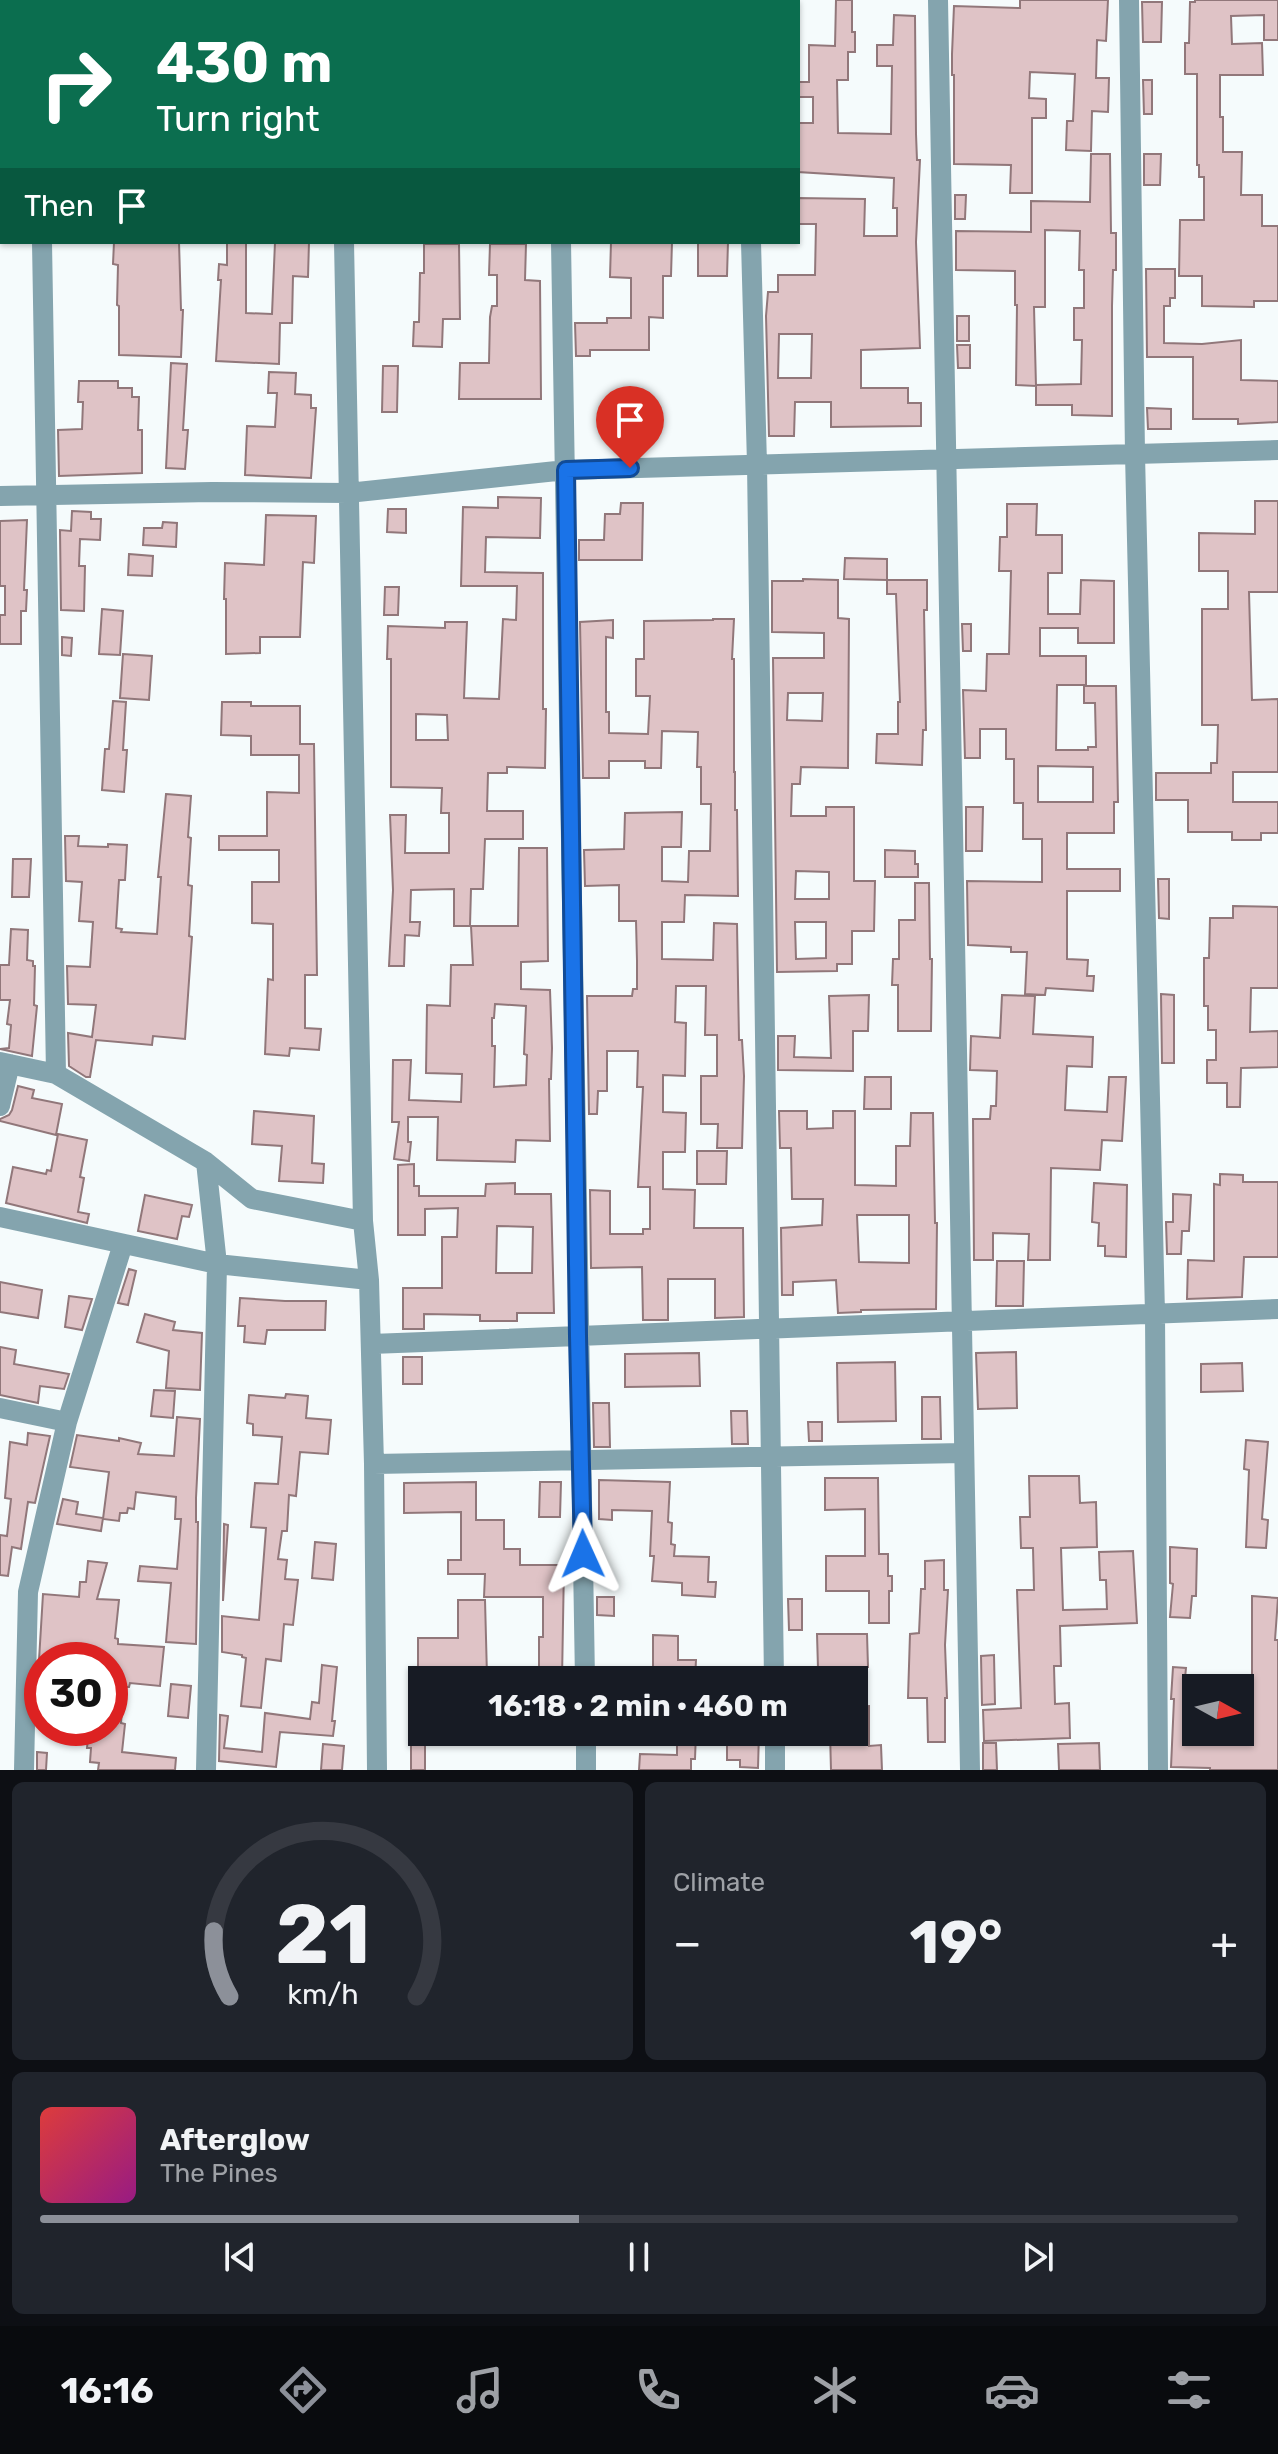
<!DOCTYPE html>
<html lang="en">
<head>
<meta charset="utf-8">
<style>
  :root { --surface:#171b24; --page:#20242c; --text:#f1f3f6; --muted:#9ea1a6; --line:#363941; --accent:#8c9099 }
  body { margin:0; font-family:Rubik,sans-serif; background:var(--page); color:var(--text); height:100vh; display:flex; flex-direction:column; font-size:30px; white-space:nowrap }
  * { box-sizing:border-box; margin:0 }
  p { font-size:26px; color:var(--muted) }
  .icon { flex:none; width:44px; height:44px; fill:none; stroke:currentColor; stroke-width:2; stroke-linecap:round; stroke-linejoin:round }
  .map { position:relative; height:1770px; overflow:hidden }
  .side { display:flex; flex-direction:column; gap:12px; padding:12px; background:#0d0f14; flex:1 }
  .side>* { flex:none }
  .top-card { position:absolute; left:0px; top:0px; width:800px; height:244px; box-shadow:0 2px 6px #0004; background:#0b6e4f; color:#fff; overflow:hidden }
  .needle { width:52px; rotate:98deg }
  .fabs { position:absolute; left:1182px; top:1674px; display:grid; gap:16px }
  .fabs a { display:grid; place-items:center; width:72px; height:72px; border-radius:0px; background:var(--surface); box-shadow:0 2px 6px #0004; font-size:40px }
  .speed { position:absolute; left:24px; top:1642px; display:flex; gap:16px; font-size:40px; font-weight:700; text-align:center }
  .speed>* { display:grid; place-content:center; width:104px; height:104px; border-radius:50%; background:var(--surface); box-shadow:0 2px 6px #0004; line-height:1 }
  .speed .limit { border:12px solid #d22; background:#fff; color:#111 }
  .pin { position:absolute; display:grid; place-items:center; width:68px; height:68px; color:#fff; margin:-82px -34px; border-radius:50% 50% 50% 0; rotate:-45deg; box-shadow:0 0 8px #0007 }
  .pin .icon { rotate:45deg }
  .me { position:absolute; width:88px; margin:-44px; rotate:359deg; stroke-linejoin:round; filter:drop-shadow(0 0 6px #0008) }
  .turn { display:flex; align-items:center; gap:28px; height:168px; padding:0 24px; font-size:36px }
  .turn .icon { width:104px; height:104px; stroke-width:2.5 }
  .turn b { display:block; font-size:56px; line-height:68px }
  .then { display:flex; align-items:center; height:76px; padding:0 24px; background:#0003; gap:16px; font-size:30px }
  .big { font-size:60px; font-weight:700; line-height:1.1 }
  .side .widget { flex:1; display:flex; flex-direction:column; justify-content:center; gap:12px; min-width:0; padding:0 28px; border-radius:12px; background:var(--page) }
  .side .dial { align-items:center; gap:0 }
  .dial svg { height:208px; overflow:visible; fill:none; stroke:var(--line); stroke-width:7; stroke-linecap:round; text-anchor:middle }
  .dial text { fill:var(--text); stroke:none }
  .song { display:flex; align-items:center; gap:24px }
  .cover { width:96px; height:96px; border-radius:12px; background:linear-gradient(135deg,hsl(0 70% 55%),hsl(310 70% 35%)) }
  .played { height:8px; border-radius:4px; background:linear-gradient(90deg,var(--accent) 45%,var(--line) 45%) }
  .keys { display:flex; justify-content:space-around; direction:ltr }
  .heat { display:flex; justify-content:space-between; align-items:center; font-size:44px; direction:ltr }
  .side .tiles { flex:1; display:grid; gap:12px; grid-template-columns:1fr 1fr }
  .widget:last-child { grid-column:span 2 }
  .trip { position:absolute; left:408px; top:1666px; width:460px; height:80px; border-radius:0px; background:var(--surface); box-shadow:0 2px 6px #0004; font-weight:700; line-height:80px; text-align:center }
  .tab-bar { display:flex; height:128px; justify-content:space-around; align-items:center; background:#090b0e; color:var(--muted) }
  .tab-bar .icon { width:56px; height:56px }
  .tab-bar .current { color:var(--accent) }
  .tab-bar b { font-size:36px; color:var(--text) }
  .map>svg:first-child { display:block }
  .building { fill:#dfc3c6; stroke:#91777a; stroke-width:2; fill-rule:evenodd }
  .lines { fill:none; stroke-linecap:round; stroke-linejoin:round }
  .minor { stroke:#84a4ae; stroke-width:20 }
  .route-casing { stroke:#114b97; stroke-width:20 }
  .route { stroke:#1a73e8; stroke-width:14 }
</style>
</head>
<body>
<div class="map">
<svg width="1278" height="1770" viewBox="0 0 1278 1770">
  <rect width="100%" height="100%" fill="#f5fbfc"/>
  <path class="building" d="M836 0H852V32H855V52H848V80H837L838 133 891 134 892 66H877V45H893L894 15 915 16 916 134 917 160H920L916 242 920 348 861 350V388H908V403H921V426L831 427V402H795L794 436H769L766 316 768 292H778V275H815L816 224H798V198L865 199 864 236H897V208H893L894 178 798 172V123H813V97H798V82H809V45L835 46ZM779 334H812L811 378H778Z
    M1020 0H1108L1106 41 1097 40 1096 78H1109L1108 112 1092 111 1091 151 1066 150 1067 121H1073L1075 74 1030 72 1029 98 1046 99V118H1032V193H1010L1011 165 954 164V75H952V54L954 6 1020 8Z
    M1195 0H1278V40H1264V15L1231 16 1232 44 1262 43 1263 75H1220V117H1223V152H1242L1241 195H1262V226H1278V301H1254V307L1202 306V276H1179L1180 220H1204V177H1199V165H1197V74H1185V43H1189L1190 2H1195Z
    M1142 2H1162L1161 42H1143Z
    M1143 80H1152V114H1144Z
    M1091 154H1110L1111 233H1116V270H1113L1112 306V416L1072 415V405H1036V385L1081 384 1082 340H1074V308H1084V270H1079L1080 231 1045 230V307H1034L1036 386 1016 385 1017 305H1015V271L956 270V231L1031 232V201L1090 202Z
    M1144 154H1161L1160 185H1144Z
    M955 195H966L965 219H955Z
    M114 242H179L181 310H183L181 357 119 355V306L117 305 118 265 113 264Z
    M227 242H246V313L272 314 275 242H309L308 277 293 276 292 323H280L279 364 216 361 221 280H218L219 264 227 265Z
    M611 242H672L671 276H663V318L649 317V350H590V356H576L575 323H607V318H631V278L610 277Z
    M698 242H728L727 276H698Z
    M424 244H459L460 319H443L442 347 413 346 414 322H419L420 273H424Z
    M490 244H526L525 280 540 281 541 399H459L460 363H489L490 317 492 306H497V275H489Z
    M1146 269H1175V298H1170V306H1164V343L1202 344 1241 340V380L1278 381V422L1238 424V419H1193V357H1147Z
    M957 316H969V341H957Z
    M957 345H970V368H958Z
    M171 363 187 364 183 430H188L185 469 166 468Z
    M383 366H398L397 412H382Z
    M269 372 296 373 295 394 311 395V408H316L311 478 245 475 247 426 275 427 277 393H268Z
    M79 381H118V388H132V397H139L138 430H142V473L59 476 58 430 82 429 83 402H78Z
    M1147 408 1171 409V429H1148Z
    M498 497 541 498 540 538 486 537 485 572 543 573V709H546L545 768 507 767V773H488L487 811H523V839H485L483 889H471L470 926H454V889L411 890 410 922H420L419 936 405 935 404 966H389L393 890 390 815H406L405 853H449V813H441L442 788 391 787V659H387L388 626 445 628V622H467L464 698 499 699 503 619 516 620 517 586H461L463 507 498 508ZM416 714 447 715 448 740H416Z
    M1255 501H1278V592H1249L1252 700 1278 699V772H1233V802H1278V833H1261V840H1232V832H1188V800H1156V773H1211V763H1217L1218 725H1202V609H1228V571H1199V533L1255 534Z
    M621 503H643L642 560H579V540H604L605 514H620Z
    M1007 504H1037L1036 535H1062V573H1048V614H1080L1081 580 1114 581V643H1078V628H1040V656H1086V685H1057L1056 750H1088V747H1096L1095 703H1084V686H1116L1118 802H1114V833H1067V869H1120V891H1067V959L1088 960 1087 976H1094L1093 991 1046 988 1045 995 1025 994 1027 952H1011V947L968 945 967 881 1042 882V839H1023V803H1014V759H1006V729H980V758H965L963 690 986 691 987 654H1009L1011 571H999L1000 537H1007ZM1038 766 1093 767V802H1038Z
    M388 509H406V533L387 532Z
    M72 511 91 512V519H101L100 540 80 539 79 566H85L84 611 61 610 60 530 71 531Z
    M266 515 316 516 314 563 303 562 300 637H260V653L226 654V599H224L225 563 264 565Z
    M27 520 24 590H27L26 611H21V644H0V615H5V586H0V521Z
    M163 522 177 523 176 547 143 545 144 528H162Z
    M129 554 153 556 152 576 128 575Z
    M845 558 887 559V580L844 579Z
    M803 579 838 580V618L849 619 848 768 801 767 800 784H792L791 816H826V807H854V881H875L874 931H852V964H837V971L777 972 773 658H824V633L772 632V581H803ZM788 693H823L822 721 787 720ZM796 871 829 872V899H795ZM795 922H826V958L796 959Z
    M887 580H927V610H924L926 730H923L922 765 876 763 877 734H898V702H900L896 594H887Z
    M385 587H399L398 615H384Z
    M102 609 123 611 120 655 99 654Z
    M713 619H734L732 659H734V772H735V810H737L738 896 685 895 684 922H662V959L713 960 714 923 737 924 739 1040H742L744 1076 742 1148H717L718 1124H701V1076H717V1035H705L706 986H676L675 1022 686 1023 685 1076 663 1075V1112L686 1113 685 1152H663V1189L695 1190 694 1228H743L744 1317 715 1318V1279H668V1320H643L642 1267 591 1268 590 1190 610 1191V1234H643V1229H650V1187H638L643 1087H637L638 1051H607V1091H598L597 1114H589L587 996H632L633 989H637V961L636 921H619V885L585 886 584 850 624 849 625 813 682 812 681 847H662V881L688 882 689 851H710L711 804H701V767H697L698 732 662 731 661 768H645V761H609V778H583L580 622 613 620V638L606 637V712H609V733L648 734 650 696H636V659H644V621L713 620Z
    M962 624H971V651H963Z
    M62 637 72 638 71 656 62 655Z
    M123 654 152 656 149 700 120 698Z
    M113 701 126 702 123 750H127L124 792 102 790 105 749H109Z
    M222 702H251V706H300V744H314L317 975H305V1028L321 1029 319 1050 290 1048 289 1056 265 1054 268 979 273 980V924L252 923V882H279V850H219V836H267V792L299 793V755H251V736L221 735Z
    M166 794 191 796 188 837 191 838 188 885 192 886 189 936 192 937 185 1039 153 1036 152 1045 96 1040 90 1077H86L69 1066 68 1033 92 1037 96 1005 68 1004 67 966 90 967 93 922 79 921 82 882 66 881 65 836H79L78 846 108 847V844L127 845 125 880H119L116 928 122 929 121 932 157 934 161 877H158Z
    M966 807H983L982 851H966Z
    M519 848H547L548 961 521 962V989L550 990 552 1048 551 1079H549L550 1141 516 1140 515 1162 437 1160 438 1117H408V1142H411L409 1161 394 1159 399 1122H392L393 1060H411L409 1100 461 1102 462 1074 426 1073 427 1005 450 1006 451 965H473L471 926H518ZM495 1004 526 1006 524 1054 527 1055 526 1085 494 1087 495 1046H492V1018H494Z
    M885 850 915 851V864H918V877H885Z
    M13 859H31L29 897H12Z
    M1158 879H1169V919L1159 918Z
    M915 883H929L930 959H932L931 1031H898V985H892L893 959H899V920H915Z
    M1233 906 1278 907V988H1251L1250 1032 1278 1031V1067L1241 1068 1240 1107H1227V1083H1207V1060H1216V1030H1208V1006H1204V958H1209L1210 918H1233Z
    M11 929 28 930 27 960 33 961V966H35L34 1005 37 1006 32 1056 0 1049 9 1048 11 1025 7 1024 10 1000H0V965H9Z
    M1161 994 1174 995V1063H1162Z
    M869 995 868 1031H853V1071L778 1070V1036H795L794 1057 831 1058 829 996Z
    M1002 995 1035 996 1033 1034 1093 1037 1092 1067 1067 1066 1065 1110 1107 1112 1109 1077H1126L1122 1141 1102 1140 1100 1170 1051 1168 1050 1260H1028L1029 1234 993 1233V1260H974L973 1119H990L991 1106H996L997 1071 970 1070 971 1036 1000 1038Z
    M865 1077H891V1109H864Z
    M18 1086 34 1090 32 1098 62 1104 56 1135 0 1121V1119L9 1115 12 1110Z
    M254 1111 314 1116 312 1163 324 1164 323 1183 279 1181 282 1146 252 1144Z
    M779 1111H807V1129L833 1128V1111H855V1185L896 1186V1146H910L911 1113H933L935 1223H937L936 1309 861 1310V1312L838 1313 836 1280 793 1282V1295H782L781 1228 822 1225 823 1199H792L791 1148H780ZM857 1215H909V1263L859 1262Z
    M58 1134 87 1140 80 1177 84 1178 78 1212 89 1214 87 1223 6 1203 13 1167 46 1174 47 1170 51 1171Z
    M697 1151H727L726 1184H697Z
    M414 1164V1186H419V1196H485L486 1184 515 1183V1194H551L554 1313H517V1321H480V1315L424 1314V1329H403V1288H442V1237H457L458 1208 425 1209V1235H398V1165ZM497 1226 533 1227 532 1273H496Z
    M1220 1174 1243 1175V1182H1278V1257H1244L1242 1297 1187 1299 1188 1260 1214 1261V1184L1220 1185Z
    M1094 1183 1127 1185 1126 1257 1105 1256V1246H1098L1099 1223 1092 1222Z
    M1173 1194 1191 1195 1189 1231H1182L1181 1254H1167L1166 1222H1173Z
    M145 1195 192 1205 189 1217 182 1216 177 1239 138 1231Z
    M997 1261H1024L1023 1306H996Z
    M129 1269 136 1271 128 1305 118 1303Z
    M0 1282 42 1290 38 1318 0 1312Z
    M69 1296 92 1299 82 1330 65 1327Z
    M240 1298 285 1301H326L325 1330H267L265 1344 244 1342 245 1326H238Z
    M145 1314 175 1322 173 1330 202 1333 200 1390 166 1388 169 1351 137 1342Z
    M0 1347 16 1350 14 1364 69 1374 64 1389 40 1386 38 1403 0 1395Z
    M1016 1352 1017 1408 978 1409 976 1353Z
    M699 1353 700 1386 625 1387V1354Z
    M403 1357H422V1384H403Z
    M895 1362 896 1421 838 1422 837 1363Z
    M1242 1363 1243 1391 1201 1392V1364Z
    M154 1390 175 1391 173 1418 151 1416Z
    M286 1394 308 1396 306 1418 331 1420 328 1454 300 1452 296 1496 289 1495 287 1531H282L278 1559 287 1560 285 1579 298 1580 293 1625 284 1624 281 1661 266 1659 261 1708 241 1706 246 1658 242 1657V1655L222 1652V1616L259 1620 266 1528 251 1527 255 1483 278 1484 282 1437 253 1435V1424L247 1423 249 1395 285 1398Z
    M922 1397H940L941 1439H922Z
    M593 1403H609L610 1447H594Z
    M731 1411H747L748 1444H732Z
    M177 1417 200 1419 196 1498V1522H198L196 1644 166 1642 171 1583 138 1581 140 1566 177 1569 181 1519H175L176 1497 136 1492 134 1509 128 1508 127 1513H120L119 1521 103 1519 109 1472 70 1467 77 1435 119 1441V1438L141 1443 138 1454 174 1456Z
    M808 1422H822V1441H809Z
    M28 1433 50 1436 35 1503 28 1502 21 1549 12 1547 8 1576 0 1575V1535L7 1536 11 1499 5 1498 10 1442 27 1445Z
    M1246 1440 1268 1442 1262 1519 1268 1520 1266 1548 1246 1547 1249 1470 1244 1469Z
    M1029 1476H1079L1080 1503 1096 1502 1097 1547 1061 1548 1063 1610 1107 1609 1106 1580H1100L1099 1552 1133 1551 1137 1623 1060 1626 1061 1666H1054L1055 1704 1069 1703 1070 1738 984 1741 983 1710 1021 1708 1017 1590H1034L1033 1548H1021L1020 1517H1030Z
    M825 1478H878L879 1554H888V1576H892V1591H889V1623H869V1591H826V1556H865V1509L825 1510Z
    M599 1480 670 1482 668 1522 672 1523 671 1544 675 1545 674 1556 709 1557 708 1582H716L715 1597 682 1595V1583L652 1581 654 1556H650L652 1511 612 1510V1520L599 1519Z
    M476 1482V1520H504V1549H520V1565H564L562 1680H543V1669H539V1637H543V1597H484L485 1574H448V1560H461V1512L404 1513V1483Z
    M540 1482H561L560 1517H539Z
    M63 1499 78 1502 76 1514 103 1518 101 1531 57 1524Z
    M224 1524 228 1525 223 1601Z
    M315 1542 336 1544 333 1580 312 1578Z
    M1170 1547 1197 1549 1196 1596H1192L1190 1618 1170 1617 1173 1584 1170 1583Z
    M944 1560V1590H948L945 1645 947 1698H945V1742H928L927 1698H908L910 1634 919 1633 921 1589H925V1561Z
    M88 1561 107 1563 97 1599 119 1600 115 1638 118 1639V1644L164 1647 160 1686 130 1683 129 1687H124L121 1723 125 1724 122 1752 176 1758 175 1770H98L99 1763 90 1762 91 1748H87L89 1728H110V1660H39L43 1594 79 1597 80 1582H86Z
    M1252 1596 1278 1598 1275 1640H1278V1770H1210V1768L1171 1767 1174 1699H1171L1173 1667 1186 1668 1184 1688 1190 1689 1186 1736H1240V1698H1252Z
    M597 1597H614V1616L597 1615Z
    M788 1599H802V1630H789Z
    M458 1600H485L487 1676H443V1680H418V1638H458Z
    M817 1634H867L868 1667 818 1668Z
    M653 1635 678 1636V1660H696L695 1680H668L669 1670 653 1669Z
    M994 1655 995 1704 982 1705 981 1656Z
    M322 1665 337 1667 332 1721H335L333 1736 280 1732 276 1767 219 1761 220 1715 228 1716 224 1748 262 1752 265 1713 310 1719 312 1702 319 1703Z
    M171 1684 191 1686 188 1718 168 1716Z
    M869 1706V1746L881 1745 882 1770H831L830 1732H854V1707Z
    M411 1732H425V1770H411Z
    M677 1732H696L695 1759H691V1770H639L640 1754 677 1755Z
    M727 1732H759L758 1768 740 1767V1760H727Z
    M983 1743H996L997 1770H983Z
    M1099 1743 1100 1770H1059L1058 1744Z
    M323 1744 344 1746 342 1770H321Z
    M37 1752 47 1753 46 1770H37Z"/>
  <g class="lines">
    <path class="minor" d="M39 0V2
      M341 0V2
      M556 0V2
      M744 0V2
      M938 0 970 1770
      M1129 0 1135 454 1155 1314 1158 1770
      M42 242 56 1074
      M344 242 363 1221 369 1280 374 1464 377 1770
      M561 242 585 1680
      M751 242 757 464 774 1680
      M0 496 212 492 348 493 566 470 1278 450
      M0 1062 56 1074 206 1162 252 1199 363 1221
      M0 1106 10 1064
      M0 1217 217 1264 369 1280
      M371 1344 1278 1309
      M0 1408 67 1422
      M374 1464 963 1453
      M586 1732V1770
      M775 1732V1770
      M24 1770 28 1592 67 1422 123 1244
      M206 1770 217 1264 206 1162"/>
  </g>
  <g class="lines">
    <defs>
      <path id="route" d="M583 1554 578 1336 566 470 630 468"/>
    </defs>
    <use href="#route" class="route-casing"/>
    <use href="#route" class="route"/>
  </g>
</svg>
<div class="fabs">
<a><svg class="needle" viewBox="-14 -14 28 28"><path d="M0-13l5 13h-10z" fill="#e53935"/><path d="M0 13l5-13h-10z" fill="#9ea1a6"/></svg></a>
</div>
<div class="speed"><div class="limit">30</div></div>
<div class="pin" style="left:630px;top:468px;background:#d93025"><svg class="icon" aria-label="arrive" viewBox="0 0 24 24"><path d="M6 21V4h12l-3 4 3 4H6"/></svg></div>
<svg class="me" style="left:583px;top:1554px" viewBox="-20 -20 40 40"><path d="M0-17L14 15 0 8-14 15z" fill="#1a73e8" stroke="#fff" stroke-width="4"/></svg>
<div class="trip">16:18 · 2 min · 460 m</div>
<div class="top-card">
<div class="turn"><svg class="icon" aria-label="right" viewBox="0 0 24 24"><path d="M7 20v-9h11M14 6l5 5-5 5"/></svg><div><b>430 m</b>Turn right</div></div>
<div class="then">Then<svg class="icon" aria-label="arrive" viewBox="0 0 24 24"><path d="M6 21V4h12l-3 4 3 4H6"/></svg></div>
</div>
</div>
<section class="side">
<div class="tiles">
<div class="widget dial"><svg viewBox="0 0 100 80">
<path d="M14 69A42 42 0 1 1 86 69"/>
<path d="M14 69A42 42 0 0 1 8 44" stroke="#8c9099"/>
<text x="50" y="56" font-size="32" font-weight="700">21</text>
<text x="50" y="72" font-size="11">km/h</text>
</svg></div>
<div class="widget"><p>Climate</p>
<div class="heat"><a>−</a><b class="big">19°</b><a>+</a></div>
</div>
<div class="widget">
<div class="song"><i class="cover"></i><div><b>Afterglow</b><p>The Pines</p></div></div>
<div class="played"></div>
<div class="keys"><svg class="icon" aria-label="previous" viewBox="0 0 24 24"><path d="M18 5L8 12l10 7zM5 5v14"/></svg><svg class="icon" aria-label="pause" viewBox="0 0 24 24"><path d="M8 5v14M16 5v14"/></svg><svg class="icon" aria-label="next" viewBox="0 0 24 24"><path d="M6 5l10 7-10 7zM19 5v14"/></svg></div>
</div>
</div>
</section>
<nav class="tab-bar">
<b>16:16</b>
<svg class="icon current" aria-label="directions" viewBox="0 0 24 24"><path d="M12 3l9 9-9 9-9-9zM9 14v-3h6M13 9l2 2-2 2"/></svg>
<svg class="icon" aria-label="music" viewBox="0 0 24 24"><path d="M9 18V5l10-2v13"/><circle cx="6" cy="18" r="3"/><circle cx="16" cy="16" r="3"/></svg>
<svg class="icon" aria-label="phone" viewBox="0 0 24 24"><path d="M5 4h4l2 5-3 2q2 4 5 5l2-3 5 2v4C11 20 4 13 5 4z"/></svg>
<svg class="icon" aria-label="climate" viewBox="0 0 24 24"><path d="M12 3v18M4 7l16 10M4 17L20 7"/></svg>
<svg class="icon" aria-label="car" viewBox="0 0 24 24"><path d="M5 17H2v-5l4-1 3-4h7l3 4 3 1v5h-3M9 17h6M6 11h13"/><circle cx="7" cy="17" r="2"/><circle cx="17" cy="17" r="2"/></svg>
<svg class="icon" aria-label="filters" viewBox="0 0 24 24"><path d="M4 7h16M4 17h16"/><circle cx="9" cy="7" r="2"/><circle cx="15" cy="17" r="2"/></svg>
</nav>
</body>
</html>
